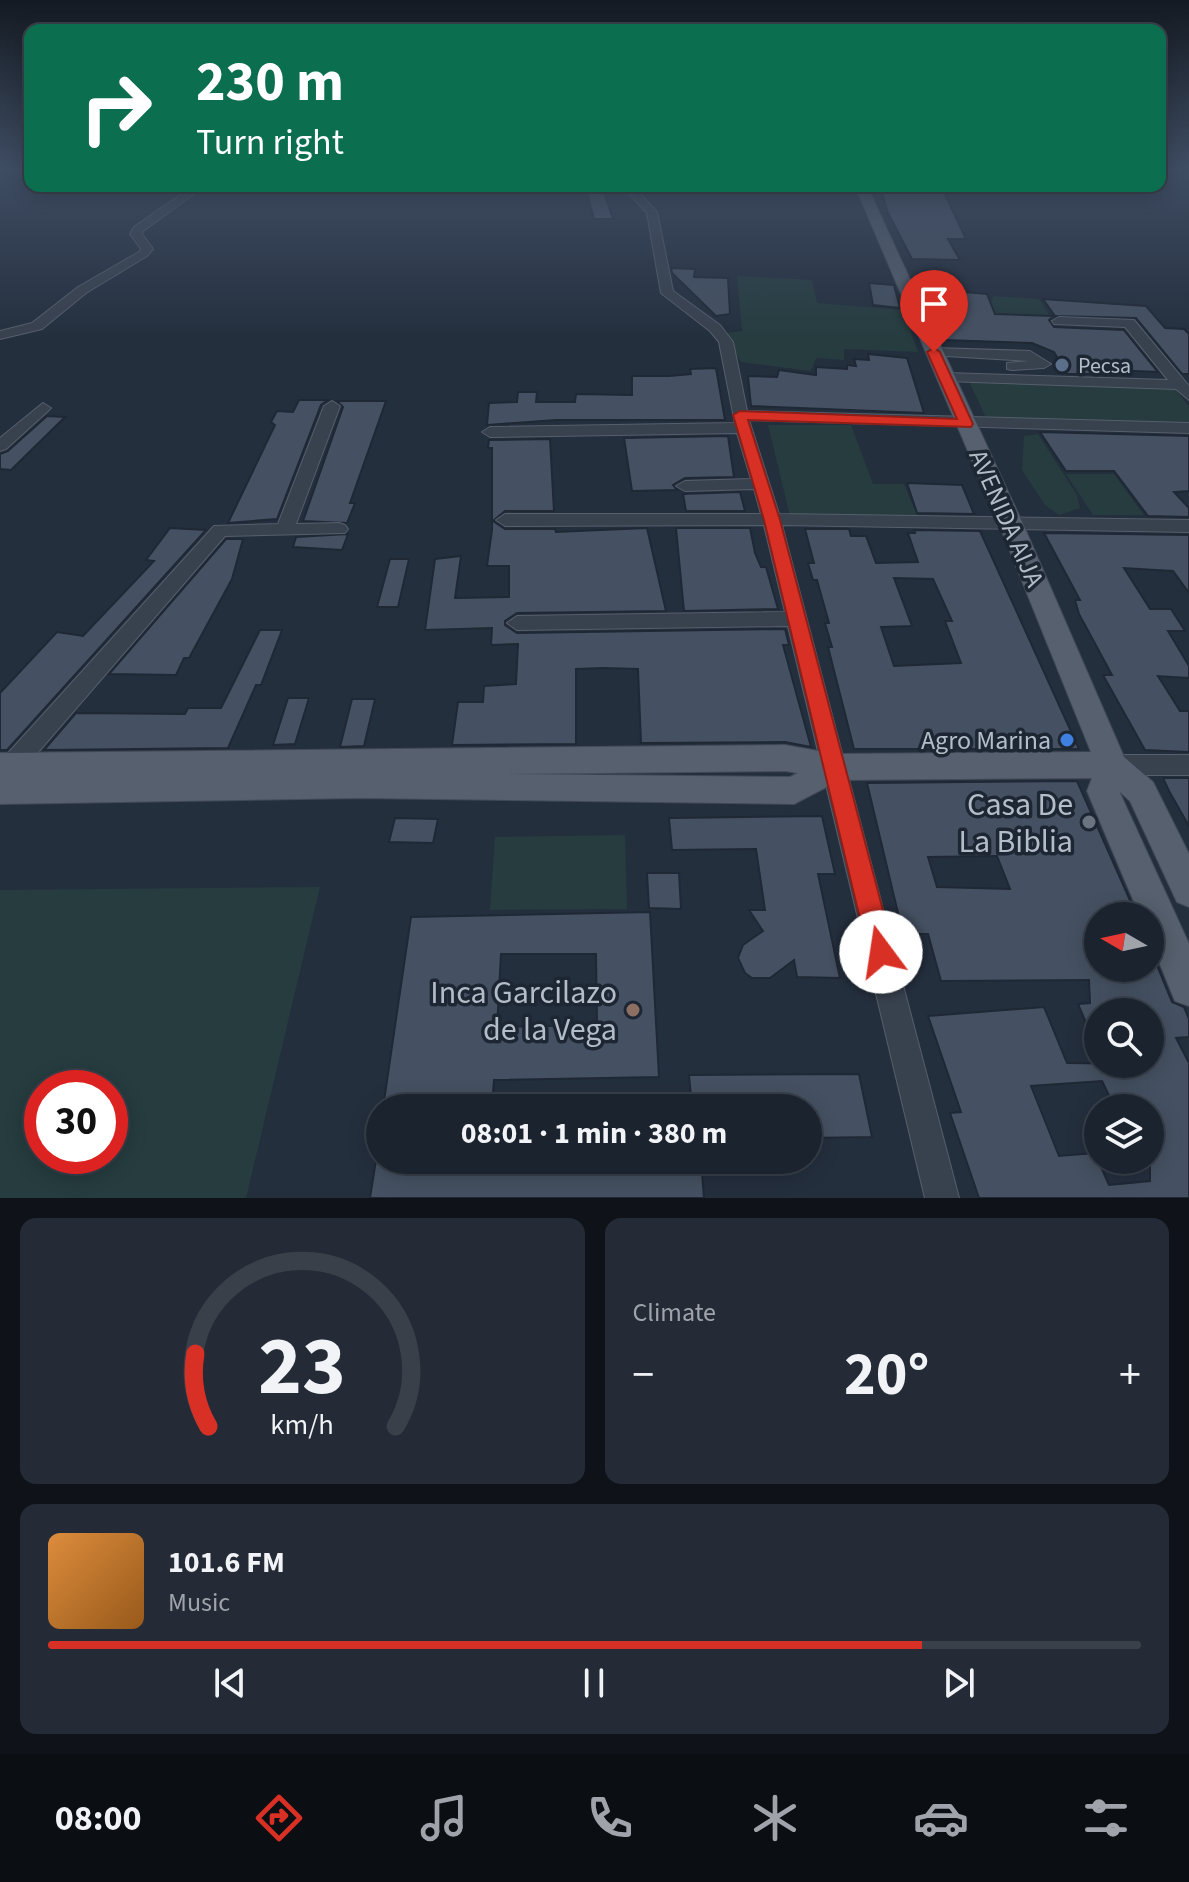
<!DOCTYPE html>
<html lang="en">
<head>
<meta charset="utf-8">
<style>
  :root { --surface:#1b232e; --page:#242b36; --text:#f1f3f6; --muted:#a0a4aa; --line:#39404a; --accent:#d93025 }
  body { margin:0; font-family:"Source Sans 3",sans-serif; background:var(--page); color:var(--text); height:100vh; display:flex; flex-direction:column; font-size:30px; white-space:nowrap }
  * { box-sizing:border-box; margin:0 }
  p { font-size:26px; color:var(--muted) }
  .icon { flex:none; width:44px; height:44px; fill:none; stroke:currentColor; stroke-width:2; stroke-linecap:round; stroke-linejoin:round }
  .map { position:relative; height:1198px; overflow:hidden }
  .side { display:flex; flex-direction:column; gap:20px; padding:20px; background:#0f1319; flex:1 }
  .side>* { flex:none }
  .guide { position:absolute; left:24px; top:24px; width:1142px; height:168px; border-radius:16px; box-shadow:0 4px 20px #0003,0 0 0 2px var(--line); background:#0b6e4f; color:#fff; overflow:hidden }
  .needle { width:52px; rotate:279deg }
  .controls { position:absolute; left:1084px; top:902px; display:grid; gap:16px }
  .controls a { display:grid; place-items:center; width:80px; height:80px; border-radius:50%; background:var(--surface); box-shadow:0 4px 20px #0003,0 0 0 2px var(--line); font-size:40px }
  .speed { position:absolute; left:24px; top:1070px; display:flex; gap:16px; font-size:40px; font-weight:700; text-align:center }
  .speed>* { display:grid; place-content:center; width:104px; height:104px; border-radius:50%; background:var(--surface); box-shadow:0 4px 20px #0003,0 0 0 2px var(--line); line-height:1 }
  .speed .limit { border:12px solid #d22; background:#fff; color:#111 }
  .pin { position:absolute; display:grid; place-items:center; width:68px; height:68px; color:#fff; margin:-82px -34px; border-radius:50% 50% 50% 0; rotate:-45deg; box-shadow:0 0 8px #0007 }
  .pin .icon { rotate:45deg }
  .me { position:absolute; width:88px; margin:-44px; rotate:346deg; stroke-linejoin:round; filter:drop-shadow(0 0 6px #0008) }
  .turn { display:flex; align-items:center; gap:28px; height:168px; padding:0 40px; font-size:36px }
  .turn .icon { width:104px; height:104px; stroke-width:2.5 }
  .turn b { display:block; font-size:56px; line-height:68px }
  .big { font-size:60px; font-weight:700; line-height:1.1 }
  .side .card { flex:1; display:flex; flex-direction:column; justify-content:center; gap:12px; min-width:0; padding:0 28px; border-radius:16px; background:var(--page) }
  .side .dial { align-items:center; gap:0 }
  .dial svg { height:208px; overflow:visible; fill:none; stroke:var(--line); stroke-width:7; stroke-linecap:round; text-anchor:middle }
  .dial text { fill:var(--text); stroke:none }
  .song { display:flex; align-items:center; gap:24px }
  .cover { width:96px; height:96px; border-radius:12px; background:linear-gradient(135deg,hsl(30 70% 55%),hsl(30 70% 35%)) }
  .played { height:8px; border-radius:4px; background:linear-gradient(90deg,var(--accent) 80%,var(--line) 80%) }
  .keys { display:flex; justify-content:space-around; direction:ltr }
  .heat { display:flex; justify-content:space-between; align-items:center; font-size:44px; direction:ltr }
  .side .tiles { flex:1; display:grid; gap:20px; grid-template-columns:1fr 1fr }
  .card:last-child { grid-column:span 2 }
  .trip { position:absolute; left:366px; top:1094px; width:456px; height:80px; border-radius:40px; background:var(--surface); box-shadow:0 4px 20px #0003,0 0 0 2px var(--line); font-weight:700; line-height:80px; text-align:center }
  .menu { display:flex; height:128px; justify-content:space-around; align-items:center; background:#0b0e12; color:var(--muted) }
  .menu .icon { width:56px; height:56px }
  .menu .active { color:var(--accent) }
  .menu b { font-size:36px; color:var(--text) }
  .map>svg:first-child { display:block }
  .green { fill:#263c3f; fill-rule:evenodd }
  .building { fill:#455162; stroke:#1f2835; stroke-width:2; fill-rule:evenodd }
  .lines { fill:none; stroke-linecap:round; stroke-linejoin:round }
  .minor-casing { stroke:#565f6c; stroke-width:2 }
  .major-casing { stroke:#414a57; stroke-width:2 }
  .minor { fill:#38414e; fill-rule:evenodd }
  .major { fill:#56606e; fill-rule:evenodd }
  .route { fill:#d93025; stroke:#8d1f18; stroke-width:2 }
  .service-dot { fill:#5c6f8a; stroke:#1d2633; stroke-width:3 }
  .shop-dot { fill:#3f7fe0; stroke:#1d2633; stroke-width:3 }
  .worship-dot { fill:#6b7280; stroke:#1d2633; stroke-width:3 }
  .education-dot { fill:#8d6e63; stroke:#1d2633; stroke-width:3 }
  .labels { text-anchor:middle; stroke-width:7; stroke-linejoin:round; paint-order:stroke }
  .far-poi-label { font-size:22px; fill:#b4bcc9; stroke:#1d2633; text-anchor:start }
  .street-label { font-size:26px; fill:#b4bcc9; stroke:#1d2633 }
  .poi-label { font-size:26px; fill:#b4bcc9; stroke:#1d2633; text-anchor:end }
  .near-poi-label { font-size:32px; fill:#b4bcc9; stroke:#1d2633; text-anchor:end }
</style>
</head>
<body>
<div class="map">
<svg width="1189" height="1198" viewBox="0 0 1189 1198">
  <rect width="100%" height="100%" fill="#242f3e"/>
  <path class="green" d="M737 276 812 280 817 303 903 310 918 352 844 349V360L816 358 811 371 741 362 724 333 742 331Z
    M993 296 1039 299 1054 322 932 320 922 299 992 301Z
    M969 381 1174 388 1189 406V424L987 420Z
    M768 425H851L873 484H904L918 517 790 516Z
    M1038 434 1077 495 1080 508 1059 515 1045 505 1022 470 1024 436Z
    M1066 474H1114L1144 515H1093Z
    M625 835 627 909 490 910 495 837Z
    M320 887 246 1198H0V890ZM110 1088V1156H42V1088Z"/>
  <path class="building" d="M880 186 943 190 966 239H948L960 260 912 259 888 213Z
    M603 189 613 219H594L586 190Z
    M671 268 695 269 694 277 728 278 730 314 716 316 672 273Z
    M869 283 894 285 900 308 873 305Z
    M920 288 987 294 995 314 1054 316 1049 320 1054 327 1124 330 1158 372 1115 370 1118 374H1067L1054 352 1032 343 943 340Z
    M1043 299 1146 306 1165 328 1184 329 1189 334V374H1182L1136 318 1055 316Z
    M868 354 907 358 924 413 751 406 748 376 777 377 779 370 816 375V367L847 369V365L856 366 854 359 869 360Z
    M716 368 725 420H556L487 425 489 403 517 402 518 392H537L536 402H575L576 394 632 395V376H669L691 374 690 369Z
    M299 400H328L321 405 277 519 228 523 275 425 271 422 277 411 293 412Z
    M337 401H386L350 503H355L347 523 303 521 343 407Z
    M47 416 65 417 11 470 0 469V454L8 451Z
    M1040 432 1189 436V491L1174 492 1189 508V517L1148 516 1114 471H1066Z
    M728 436 734 477 685 478 673 485 677 490 632 491 624 438Z
    M550 439 554 511H505L493 521 505 529H555L556 532 647 528 666 611 517 613 505 621V625L517 633 785 629 789 645H783L811 747 785 742 641 743 638 669 603 668 576 669V744L452 745 458 702H483L484 686 516 684 518 644 491 645 492 628 425 630 435 559 461 556 455 598 509 597V566H487L492 530V448H488L489 440Z
    M907 483 962 485 974 514 917 513Z
    M740 492 745 511H686L683 494Z
    M170 528 206 530 7 750H0V693L57 632 83 636 154 561 146 560Z
    M676 528H750L755 553 761 567H766L778 609 684 611Z
    M805 529H849L851 536H866L876 563 918 562 908 533H915L914 530 980 531 1079 749H854L828 647H832L825 623H829L817 580H813L808 563H814ZM894 578 933 579 952 621H945L961 663 894 666 881 627 912 626Z
    M1044 533 1189 535V593L1173 571 1124 568 1150 609H1171L1185 631H1168L1189 666V678L1158 676 1180 711H1189V752L1145 750 1103 675H1112L1079 614 1075 600H1080Z
    M348 534 342 550 293 547 296 537Z
    M226 539H243L232 579 189 658H184L176 675 109 674Z
    M390 559H409L398 607H377Z
    M260 630H282L261 685H256L228 748 44 750 76 713 185 714 188 708H221Z
    M288 698H309L295 744 273 745Z
    M352 699H375L364 746 340 747Z
    M1163 778H1189V826L1169 791Z
    M1077 781 1137 916H1098V968H1150V948L1172 1002 1184 1007 1189 1019V1037L1176 1038 1189 1063V1198H979L950 1113 961 1112 928 1016 1044 1007 1067 1063 1150 1064V1012H1098V1051L1078 1004 1090 1003 1089 980 941 981 928 934H903L867 783ZM997 856 1010 889 937 887 928 857ZM1102 1081 1115 1108H1150V1181L1109 1185 1095 1153 1059 1156 1031 1086Z
    M822 816 835 874H818L840 978 797 977 794 960 770 978H752L745 973 738 958 743 945 763 931 749 910H765L756 849 672 850 669 818Z
    M395 818 438 819 433 843 389 842Z
    M647 873H679L681 909 649 908Z
    M650 912 659 1077 494 1080 492 1108H383L411 917ZM501 954H596L597 1025 497 1027Z
    M859 1074 872 1137 808 1138V1108H692L689 1075Z
    M376 1160H701L704 1198H370Z"/>
  <g class="lines">
    <defs>
      <path id="minor" d="M193 186H205L143 231 142 234 153 249 147 256 86 293 42 329 0 339V331L32 323 78 287 139 252 141 249 130 234 134 227Z
        M622 186H633L657 212 673 291 720 325 733 342 747 411 1189 423V433L749 420 779 514 1189 520V532L782 525 959 1198H925L788 626 517 630 507 623 517 616 785 612 764 525 505 526 496 520 505 514H761L754 489 685 491 676 486 685 481 751 479 737 433 490 437 482 432 490 427 735 423 719 342 710 331 661 293 647 213Z
        M1059 317 1134 320 1189 386V400L1176 389 945 381 938 377 945 373 1168 380 1125 327 1054 324 1052 321Z
        M934 348 1030 351 1051 364 1044 368 1012 370 1007 369V363L1029 361 929 355V349Z
        M332 401 340 406 296 524 339 523 345 525 348 529 345 533 225 536 9 786 0 789V762L214 526 278 524 324 406Z
        M43 403 51 408 48 411 6 449 0 451V438Z
        M1112 755H1189V775H1112L1104 772 1100 765 1104 758Z"/>
      <path id="major" d="M855 186H867L1023 524 1124 757 1153 782 1189 854V907L1177 902 1130 801 1119 791 1189 944V1006L1175 1001 1150 940V916H1140L1087 791 1092 778 840 780 794 804 360 798 0 804V753L785 745 835 754 1091 752 999 524ZM785 771 798 773 790 777 501 774Z"/>
    </defs>
    <use href="#minor" class="minor-casing"/>
    <use href="#major" class="major-casing"/>
    <use href="#minor" class="minor"/>
    <use href="#major" class="major"/>
  </g>
  <linearGradient id="sky" x2="0" y2="1"><stop stop-color="#141a22"/><stop offset="0.5" stop-color="#3f4d63"/><stop offset="1" stop-color="#3f4d63" stop-opacity="0"/></linearGradient>
  <rect width="1189" height="338" fill="url(#sky)"/>
  <path class="route" d="M934 348 940 352 973 424 971 427 748 420 780 520 894 952 890 961 881 964 872 961 868 952 764 520 733 415 740 411 957 419 927 352Z"/>
  <circle class="service-dot" cx="1062" cy="365" r="8"/>
  <circle class="shop-dot" cx="1067" cy="740" r="8"/>
  <circle class="worship-dot" cx="1089" cy="822" r="8"/>
  <circle class="education-dot" cx="633" cy="1010" r="8"/>
  <g class="labels">
    <g class="far-poi-label">
      <text x="1078" y="373">Pecsa</text>
    </g>
    <g class="street-label">
      <text transform="translate(1007 518) rotate(66)" y="9">AVENIDA AIJA</text>
    </g>
    <g class="poi-label">
      <text x="1051" y="749">Agro Marina</text>
    </g>
    <g class="near-poi-label">
      <text x="1073" y="815">Casa De<tspan x="1073" dy="37">La Biblia</tspan></text>
      <text x="617" y="1003">Inca Garcilazo<tspan x="617" dy="37">de la Vega</tspan></text>
    </g>
  </g>
</svg>
<div class="controls">
<a><svg class="needle" viewBox="-14 -14 28 28"><path d="M0-13l5 13h-10z" fill="#e53935"/><path d="M0 13l5-13h-10z" fill="#a0a4aa"/></svg></a>
<a><svg class="icon" aria-label="search" viewBox="0 0 24 24"><circle cx="10" cy="10" r="6"/><path d="M15 15l6 6"/></svg></a>
<a><svg class="icon" aria-label="layers" viewBox="0 0 24 24"><path d="M12 4l9 5-9 5-9-5zM3 14l9 5 9-5"/></svg></a>
</div>
<div class="speed"><div class="limit">30</div></div>
<div class="pin" style="left:934px;top:352px;background:#d93025"><svg class="icon" aria-label="arrive" viewBox="0 0 24 24"><path d="M6 21V4h12l-3 4 3 4H6"/></svg></div>
<svg class="me" style="left:881px;top:952px" viewBox="-20 -20 40 40"><circle r="19" fill="#fff"/><path d="M0-13L10 11 0 6-10 11z" fill="#d93025"/></svg>
<div class="trip">08:01 · 1 min · 380 m</div>
<div class="guide">
<div class="turn"><svg class="icon" aria-label="right" viewBox="0 0 24 24"><path d="M7 20v-9h11M14 6l5 5-5 5"/></svg><div><b>230 m</b>Turn right</div></div>
</div>
</div>
<section class="side">
<div class="tiles">
<div class="card dial"><svg viewBox="0 0 100 80">
<path d="M14 69A42 42 0 1 1 86 69"/>
<path d="M14 69A42 42 0 0 1 9 41" stroke="#d93025"/>
<text x="50" y="56" font-size="32" font-weight="700">23</text>
<text x="50" y="72" font-size="11">km/h</text>
</svg></div>
<div class="card"><p>Climate</p>
<div class="heat"><a>−</a><b class="big">20°</b><a>+</a></div>
</div>
<div class="card">
<div class="song"><i class="cover"></i><div><b>101.6 FM</b><p>Music</p></div></div>
<div class="played"></div>
<div class="keys"><svg class="icon" aria-label="previous" viewBox="0 0 24 24"><path d="M18 5L8 12l10 7zM5 5v14"/></svg><svg class="icon" aria-label="pause" viewBox="0 0 24 24"><path d="M8 5v14M16 5v14"/></svg><svg class="icon" aria-label="next" viewBox="0 0 24 24"><path d="M6 5l10 7-10 7zM19 5v14"/></svg></div>
</div>
</div>
</section>
<nav class="menu">
<b>08:00</b>
<svg class="icon active" aria-label="directions" viewBox="0 0 24 24"><path d="M12 3l9 9-9 9-9-9zM9 14v-3h6M13 9l2 2-2 2"/></svg>
<svg class="icon" aria-label="music" viewBox="0 0 24 24"><path d="M9 18V5l10-2v13"/><circle cx="6" cy="18" r="3"/><circle cx="16" cy="16" r="3"/></svg>
<svg class="icon" aria-label="phone" viewBox="0 0 24 24"><path d="M5 4h4l2 5-3 2q2 4 5 5l2-3 5 2v4C11 20 4 13 5 4z"/></svg>
<svg class="icon" aria-label="climate" viewBox="0 0 24 24"><path d="M12 3v18M4 7l16 10M4 17L20 7"/></svg>
<svg class="icon" aria-label="car" viewBox="0 0 24 24"><path d="M5 17H2v-5l4-1 3-4h7l3 4 3 1v5h-3M9 17h6M6 11h13"/><circle cx="7" cy="17" r="2"/><circle cx="17" cy="17" r="2"/></svg>
<svg class="icon" aria-label="filters" viewBox="0 0 24 24"><path d="M4 7h16M4 17h16"/><circle cx="9" cy="7" r="2"/><circle cx="15" cy="17" r="2"/></svg>
</nav>
</body>
</html>
